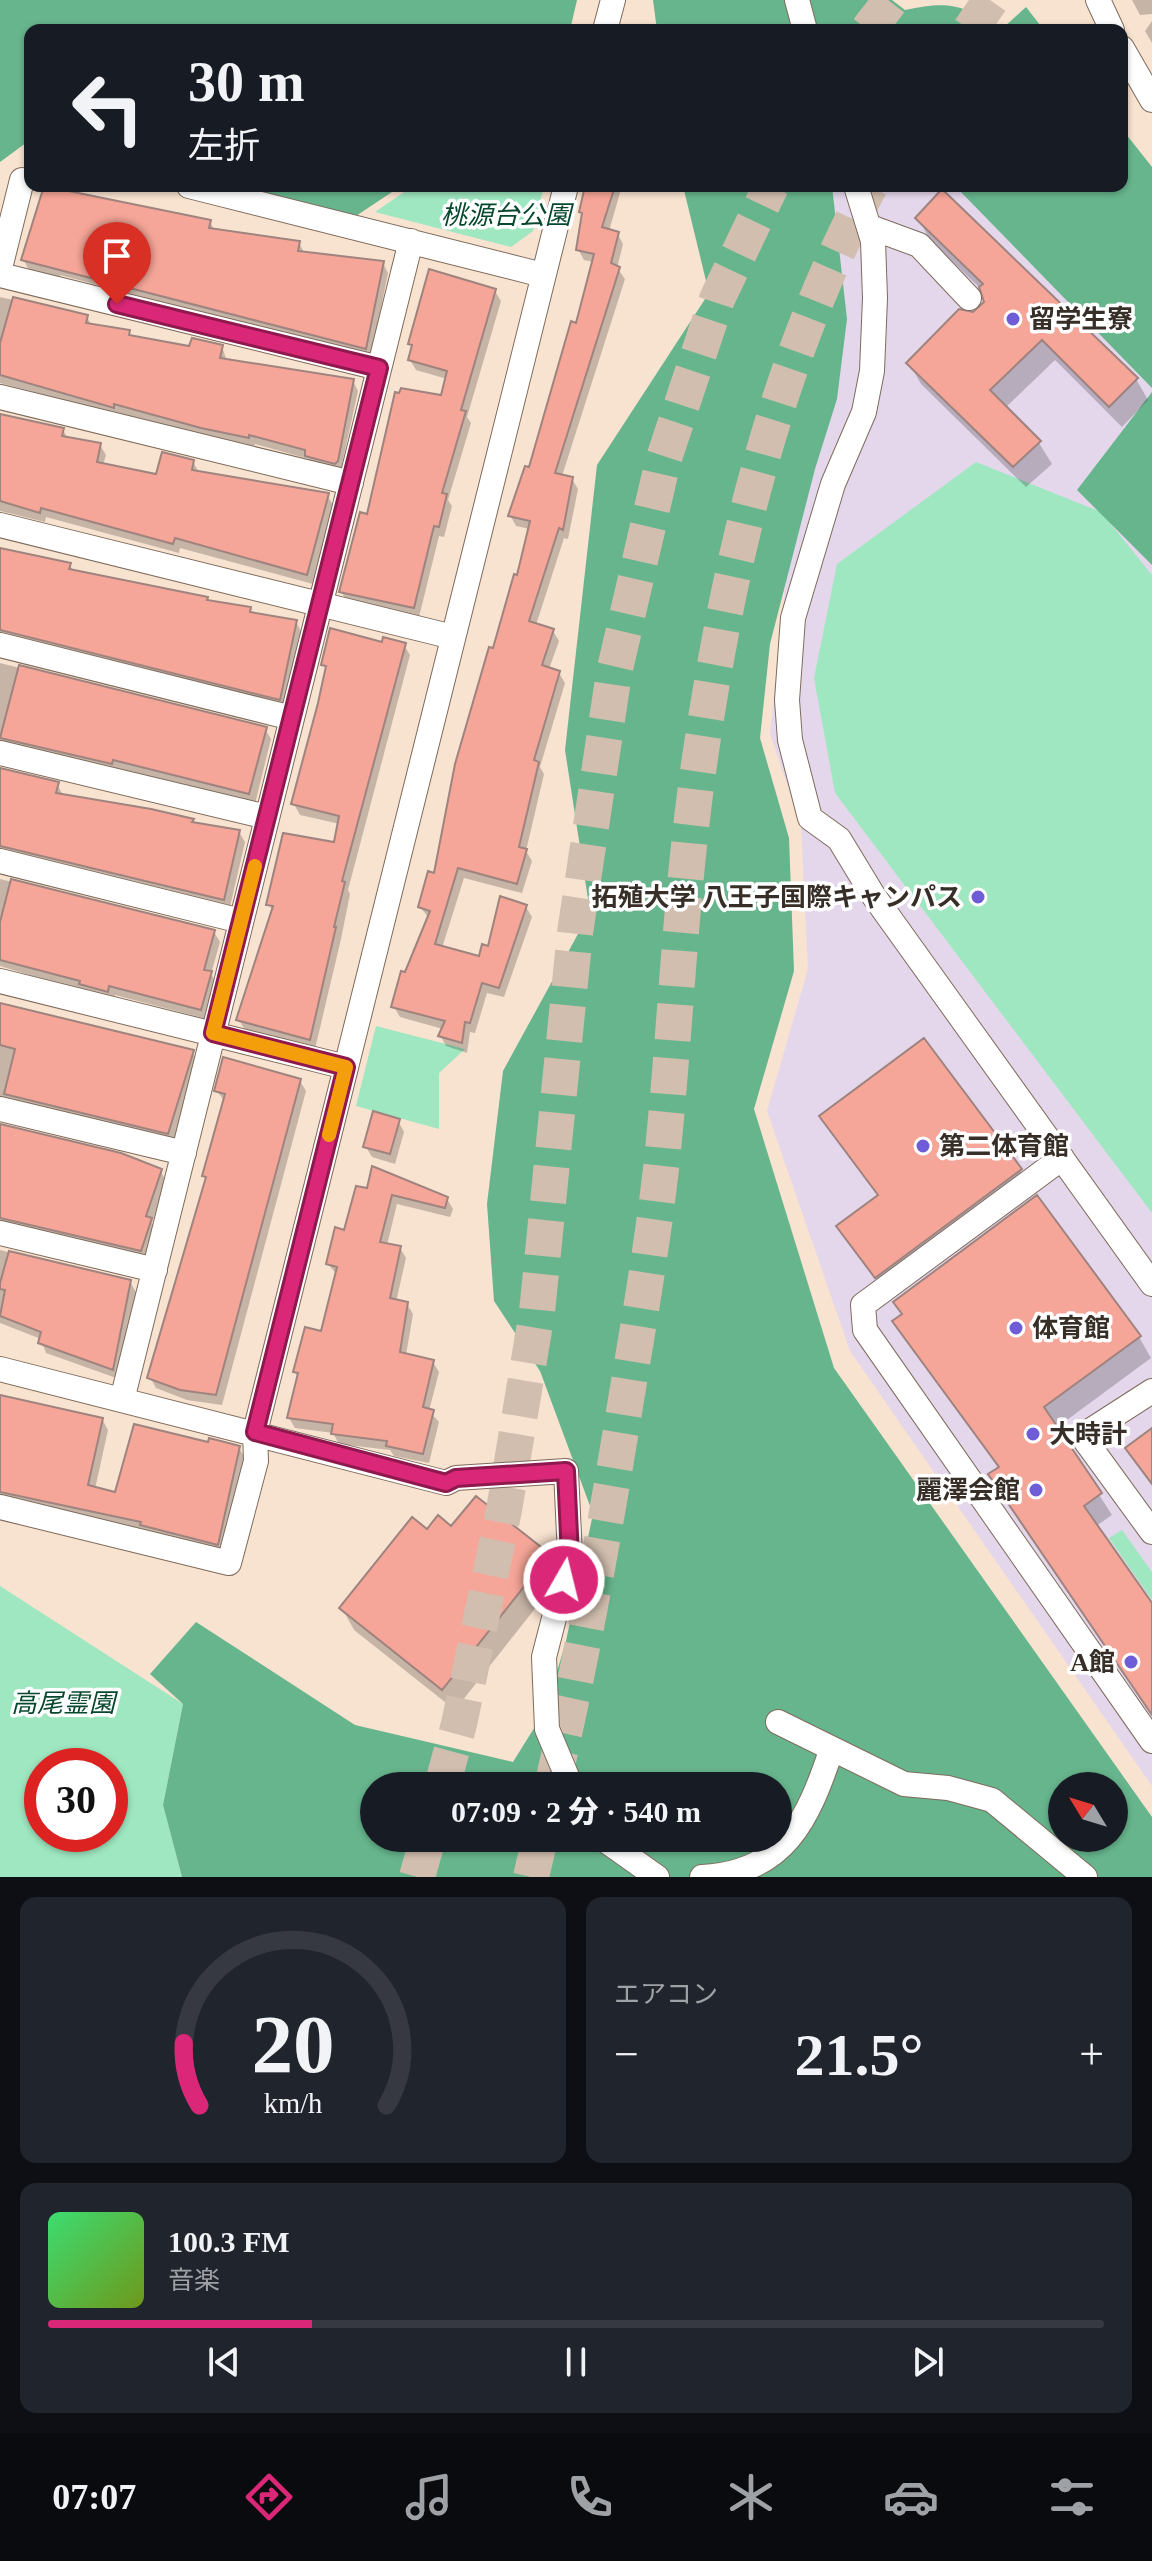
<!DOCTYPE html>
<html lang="ja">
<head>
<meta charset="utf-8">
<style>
  :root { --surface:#171b24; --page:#20242c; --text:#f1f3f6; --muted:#9ea1a6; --line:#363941; --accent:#db2777 }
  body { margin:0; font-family:"Times New Roman","Noto Sans JP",serif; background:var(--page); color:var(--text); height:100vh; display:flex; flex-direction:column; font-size:30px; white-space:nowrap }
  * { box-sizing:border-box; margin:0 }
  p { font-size:26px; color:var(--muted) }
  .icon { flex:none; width:44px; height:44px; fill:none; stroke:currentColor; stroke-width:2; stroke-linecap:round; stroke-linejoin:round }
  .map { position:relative; height:1877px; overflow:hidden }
  .panel { display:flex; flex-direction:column; gap:20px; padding:20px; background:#0d0f14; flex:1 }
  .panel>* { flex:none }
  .top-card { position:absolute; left:24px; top:24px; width:1104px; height:168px; border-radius:16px; box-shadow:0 2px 6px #0004; background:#171b24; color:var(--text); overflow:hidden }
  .needle { width:52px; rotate:308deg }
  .controls { position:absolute; left:1048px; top:1772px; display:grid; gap:16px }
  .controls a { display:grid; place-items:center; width:80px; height:80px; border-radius:50%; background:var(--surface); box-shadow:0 2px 6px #0004; font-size:40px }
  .speed { position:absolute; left:24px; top:1748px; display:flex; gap:16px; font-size:40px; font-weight:700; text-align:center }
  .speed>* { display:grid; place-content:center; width:104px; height:104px; border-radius:50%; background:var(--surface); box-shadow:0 2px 6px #0004; line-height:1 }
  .speed .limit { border:12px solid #d22; background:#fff; color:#111 }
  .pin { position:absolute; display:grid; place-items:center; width:68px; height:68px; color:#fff; margin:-82px -34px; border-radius:50% 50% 50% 0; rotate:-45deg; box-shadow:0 0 8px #0007 }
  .pin .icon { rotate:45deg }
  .me { position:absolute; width:88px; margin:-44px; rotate:8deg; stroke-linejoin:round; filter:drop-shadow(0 0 6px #0008) }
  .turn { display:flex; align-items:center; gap:28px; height:168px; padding:0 32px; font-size:36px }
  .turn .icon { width:104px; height:104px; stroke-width:2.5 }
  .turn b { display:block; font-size:56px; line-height:68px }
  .big { font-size:60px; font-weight:800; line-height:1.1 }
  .panel .card { flex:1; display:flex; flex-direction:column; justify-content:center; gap:12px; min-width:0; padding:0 28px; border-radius:16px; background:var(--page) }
  .panel .dial { align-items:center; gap:0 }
  .dial svg { height:208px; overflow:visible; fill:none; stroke:var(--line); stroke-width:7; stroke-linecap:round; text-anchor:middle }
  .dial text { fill:var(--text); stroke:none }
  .song { display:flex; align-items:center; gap:24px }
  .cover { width:96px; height:96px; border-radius:12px; background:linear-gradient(135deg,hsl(140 70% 55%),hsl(80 70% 35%)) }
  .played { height:8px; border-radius:4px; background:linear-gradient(90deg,var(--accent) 25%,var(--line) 25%) }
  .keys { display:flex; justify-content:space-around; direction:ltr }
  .heat { display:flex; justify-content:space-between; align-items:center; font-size:44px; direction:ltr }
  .panel .tiles { flex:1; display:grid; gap:20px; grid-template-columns:1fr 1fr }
  .card:last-child { grid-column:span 2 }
  .trip { position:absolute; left:360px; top:1772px; width:432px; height:80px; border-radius:40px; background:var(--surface); box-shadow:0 2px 6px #0004; font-weight:800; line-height:80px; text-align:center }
  .tabs { display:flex; height:128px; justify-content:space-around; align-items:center; background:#090b0e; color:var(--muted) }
  .tabs .icon { width:56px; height:56px }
  .tabs .selected { color:var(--accent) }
  .tabs b { font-size:36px; color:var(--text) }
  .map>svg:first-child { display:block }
  .education { fill:#e4d7eb }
  .green { fill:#9ee7c0; fill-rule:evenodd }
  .forest { fill:#67b58d; fill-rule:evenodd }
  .shadow { fill:#0003 }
  .building { fill:#f6a698; stroke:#9e837e; stroke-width:2 }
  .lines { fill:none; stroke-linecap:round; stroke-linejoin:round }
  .highway-tunnel { stroke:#d1beae; stroke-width:36; stroke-dasharray:36 18; stroke-linecap:butt }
  .minor-casing { stroke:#7e6b5b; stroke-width:26 }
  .minor { stroke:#fff; stroke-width:24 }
  .route-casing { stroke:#8e194d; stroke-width:20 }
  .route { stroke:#db2777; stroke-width:14 }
  .slow { stroke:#f59e0b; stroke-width:14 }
  .poi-dot { fill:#6e5dd7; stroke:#fff; stroke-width:3 }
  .labels { text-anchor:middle; stroke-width:7; stroke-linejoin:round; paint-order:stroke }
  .park-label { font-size:26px; font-style:italic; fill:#06482e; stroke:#fff }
  .poi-label { font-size:26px; font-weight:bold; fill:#362e27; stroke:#fff; text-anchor:start }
</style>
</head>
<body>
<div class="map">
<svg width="1152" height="1877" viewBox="0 0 1152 1877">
  <rect width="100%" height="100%" fill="#f8e2d0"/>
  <path class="education" d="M709 186 1152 187V1786L850 1351 767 1111 808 969 801 825 770 734 796 479Z"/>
  <path class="green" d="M413 186H544L533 231 511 247 375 212Z
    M976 462 1101 512 1152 575V1213L835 793 814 678 837 564Z
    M376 1026 465 1049 439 1073V1129L356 1106Z
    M1122 1530 1152 1572V1600L1109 1538Z
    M0 1586 183 1704 163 1805 182 1877H0ZM42 1766H110V1834H42Z"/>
  <path class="forest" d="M0 0H577L570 30H30V140L0 162Z
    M653 0H892L905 10C950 0 964 5 1001 30L1026 7 1044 30H657Z
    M1122 129 1152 167V388L955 186H1122Z
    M232 186H401L353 218Z
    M683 186H832L847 319 837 399 815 469 770 644 760 738 789 838 794 971 754 1109 834 1368 1152 1817V1877H182L163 1805 183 1704 150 1674 196 1622 355 1725 513 1762 546 1709 566 1641 593 1514 540 1371 494 1301 487 1204 503 1071 590 912 565 750 597 465 709 293ZM374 1786H778V1838H374ZM1062 1786H1114V1838H1062Z
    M1152 392V565L1077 490Z"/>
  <path class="shadow" d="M1132 0H1152V14L1140 15Z
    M1152 21V43L1145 31Z
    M588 186H622L609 231 617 233 623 244 617 268 625 279 562 476 572 479 578 489 568 539 564 538 536 625 553 631 559 641 549 669 559 673 565 683 540 767 544 774 526 851 532 861 522 893 464 878 442 948 480 959 526 907 532 917 504 997 487 993 475 1033 470 1032 467 1053 446 1046 440 1035 443 1029 400 1017 394 1007 429 918 420 907 436 876 494 651 530 529 516 526 510 515 531 469 578 325 594 262 584 260 578 249 584 217 581 212Z
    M918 218 1136 379 1148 400 1122 427 1055 360 1005 408 1039 443 1052 464 1026 487 921 384 909 363 986 302 983 291 930 240Z
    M210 222 215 231 299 243 305 254 383 263 388 273 371 358 60 275V278L29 270 23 259Z
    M495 291 501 301 467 417 471 423 448 500 452 506 444 537 439 536 419 617 347 602 341 591 368 516 443 397 447 379 416 370 410 360 413 349 410 344Z
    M0 297 87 317 92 326 128 332 132 338 191 349 222 347 227 361 353 381 358 391 340 473 314 466 309 459 255 444 254 447 208 438 0 383Z
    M0 416 63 430 68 439 100 445 106 455 103 465 158 477 193 462 199 472 327 495 333 505 313 584 180 548 179 553 46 517 45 522 0 511Z
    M0 550 70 565 74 572 207 599 209 602 250 609 253 615 296 622 302 633 286 709 0 642Z
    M383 645H404L410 655 348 890 350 894 341 939 315 1049 245 1030 239 1020 273 912 269 904 336 844 340 824 300 815 294 804 327 671 323 664Z
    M0 663 265 729 271 739 255 804 0 743Z
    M0 769 57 784 63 795 239 832 245 842 229 911 0 859Z
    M0 879 214 932 220 942 211 974 217 984 207 1019 115 995 113 1001 0 966Z
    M0 1005 192 1052 198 1062 174 1143 0 1100Z
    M300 1081 306 1091 222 1405 187 1400 156 1388 150 1377 192 1223 196 1224 207 1180 205 1176 225 1102 217 1091Z
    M398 1121 404 1132 395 1164 372 1157 366 1147Z
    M0 1126 160 1170 166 1181 152 1223 156 1230 146 1261 0 1230Z
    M831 1132 1020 1170 1029 1186 885 1292 839 1226 879 1197Z
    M357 1188 447 1199 453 1209 450 1217 397 1204 387 1245 400 1248 406 1258 396 1302 407 1304 413 1314 406 1355 433 1362 439 1372 429 1411 439 1422 429 1463 394 1456 390 1450 339 1444 333 1433 295 1428 289 1418 299 1379 295 1372 322 1334 337 1275 328 1264 345 1233Z
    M0 1250 130 1282 136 1292 119 1379 46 1353 41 1339 0 1323Z
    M895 1321 1139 1337 1151 1358 1056 1428 1112 1515 1096 1526 1152 1606V1714L999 1469Z
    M0 1396 102 1419 108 1430 95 1489 116 1494 210 1445 239 1448 245 1458 224 1554 0 1498Z
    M452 1529 548 1556 560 1577 455 1710 354 1630 342 1608 428 1531Z"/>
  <path class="building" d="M44 186 211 220 209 228 300 241 298 251 384 261 366 349 21 260Z
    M585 186H615L602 227 619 232 611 263 620 267 555 473 573 477 563 530 559 528 529 621 554 629 542 665 560 671 534 760 539 762 519 847 527 849 517 884 458 868 435 944 479 956 482 944 488 946 500 896 527 905 499 988 482 983 470 1023 465 1022 462 1043 438 1036 445 1021 391 1007 401 971 405 972 430 911 418 907 428 871 434 873 455 764 489 647 493 648 514 574 517 575 530 521 508 516 525 466 529 467 571 321 576 323 594 254 576 250 582 213 579 212Z
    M942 189 1138 378 1109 407 1042 340 990 390 1041 441 1013 467 906 363 959 309 973 312 984 302 979 287 983 284 915 218Z
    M429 269 496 289 461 410 466 411 442 493 447 494 439 527 434 526 414 608 339 592 360 512 367 514 395 392 399 393 401 388 441 395 447 371 408 360 412 345 408 344Z
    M13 297 88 315 86 323 130 330 129 335 189 346 192 338 223 345 220 358 354 379 338 461 335 464 305 456V450L249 435V438L201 428 114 404V408L0 375V343Z
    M0 414 64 428 62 436 101 443 97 462 156 474 162 452 194 460 192 470 329 493 307 575 175 538 173 544 41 508 40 513 0 501Z
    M0 548 71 563 69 569 208 597 207 600 251 607 250 612 297 620 280 700 0 630Z
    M330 628 382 642 383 637 406 643 342 881 345 882 334 927H336L310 1040 236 1020 273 906 266 905 283 833 334 842 339 816 291 804 318 703 326 666 321 665Z
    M19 665 267 727 249 794 113 760 112 764 0 738Z
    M0 768 59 782 56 793 151 809 194 819 192 822 240 830 224 900 0 846Z
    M11 879 215 930 204 970 212 971 201 1010 109 986 108 992 79 984 80 981 0 960V922Z
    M0 1003 194 1050 168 1134 4 1094 15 1049 0 1045Z
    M924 1038 1022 1169 875 1278 836 1226 878 1195 819 1116Z
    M223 1057 301 1079 216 1395 180 1390 147 1378 206 1177 202 1176 225 1094 214 1091Z
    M373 1111 400 1119 390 1154 363 1147Z
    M0 1124 121 1153 162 1169 146 1216 152 1218 141 1251 0 1218Z
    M372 1166 448 1197 445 1208 392 1195 380 1242 401 1246 390 1298 408 1302 400 1352 434 1360 423 1407 434 1410 423 1454 386 1446 387 1441 331 1434 333 1424 287 1418 298 1373 293 1372 305 1327 321 1331 337 1267 326 1264 335 1227 344 1230 356 1186 367 1188Z
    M1037 1195 1141 1336 1044 1407 1102 1493 1084 1506 1152 1603V1715L988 1474 999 1467 892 1321 902 1314 893 1302Z
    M9 1251 131 1280 113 1370 38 1343 41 1332 0 1316 5 1290 0 1289V1283Z
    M0 1395 103 1418 88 1485 115 1492 134 1424 208 1442 209 1438 240 1446 218 1545 140 1525 141 1522 0 1492Z
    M1152 1428V1484L1125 1448Z
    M476 1496 550 1554 442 1690 339 1608 412 1517 427 1529 438 1515 451 1526Z"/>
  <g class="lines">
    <path class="highway-tunnel" d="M868 30 891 0
      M970 30 991 0
      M442 1786 459 1724 504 1510 537 1312 575 933 614 673 663 461 717 299 771 186
      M552 1786C582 1660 604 1533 625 1406 638 1327 652 1248 661 1169 676 1030 680 889 701 751 730 556 776 361 870 186
      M417 1877 428 1838
      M531 1877 540 1838"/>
    <defs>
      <path id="minor" d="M797 0 805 30
        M1098 0 1112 30
        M605 30 613 0
        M1122 48 1152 100
        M189 186 543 275
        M856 186 873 241 875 298 872 371 864 412 833 484 793 618 787 700 790 740 810 818 839 839 873 895 1152 1284
        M870 227 919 245 969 298
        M0 268 22 180
        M0 275 379 368
        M0 397 351 483
        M0 525 453 637
        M0 645 292 718
        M0 753 267 817
        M0 861 241 921
        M0 981 346 1067
        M0 1109 184 1153
        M1062 1158 863 1305 865 1330 1152 1741
        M0 1233 155 1270
        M0 1369 446 1483 456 1478 566 1471 570 1556 544 1657 547 1729 571 1786
        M1152 1391 1082 1436 1152 1532
        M122 1400 411 241
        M0 1507 229 1563 256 1461 255 1432 566 186
        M778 1722 904 1784 948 1788 992 1800 1085 1877
        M602 1838 657 1877
        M702 1877C785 1873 808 1819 831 1751"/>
    </defs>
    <use href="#minor" class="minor-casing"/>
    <use href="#minor" class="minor"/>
  </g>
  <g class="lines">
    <defs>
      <path id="route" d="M117 304 379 368 213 1033 346 1067 255 1432 446 1483 456 1478 566 1471 570 1556 564 1580"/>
    </defs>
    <use href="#route" class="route-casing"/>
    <use href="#route" class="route"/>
    <path class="slow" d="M255 866 213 1033 346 1067 329 1135"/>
  </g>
  <g class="poi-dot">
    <circle cx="1013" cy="319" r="8"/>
    <circle cx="978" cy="897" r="8"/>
    <circle cx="923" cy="1146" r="8"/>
    <circle cx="1016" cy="1328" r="8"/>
    <circle cx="1033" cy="1434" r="8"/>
    <circle cx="1036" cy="1490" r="8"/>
    <circle cx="1131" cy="1662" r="8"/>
  </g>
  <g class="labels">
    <g class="park-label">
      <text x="506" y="224">桃源台公園</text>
      <text x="63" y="1712">高尾霊園</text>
    </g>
    <g class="poi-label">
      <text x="1029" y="328">留学生寮</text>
      <text x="962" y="906" text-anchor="end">拓殖大学 八王子国際キャンパス</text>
      <text x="939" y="1155">第二体育館</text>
      <text x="1032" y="1337">体育館</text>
      <text x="1049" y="1443">大時計</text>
      <text x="1020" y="1499" text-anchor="end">麗澤会館</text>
      <text x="1115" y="1671" text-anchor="end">A館</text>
    </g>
  </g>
</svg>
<div class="controls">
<a><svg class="needle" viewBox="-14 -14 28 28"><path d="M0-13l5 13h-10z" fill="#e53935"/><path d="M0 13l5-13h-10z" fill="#9ea1a6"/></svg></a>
</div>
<div class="speed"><div class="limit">30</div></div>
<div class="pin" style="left:117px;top:304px;background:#d93025"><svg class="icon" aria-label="arrive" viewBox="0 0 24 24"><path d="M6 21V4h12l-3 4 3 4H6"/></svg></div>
<svg class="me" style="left:564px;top:1580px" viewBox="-20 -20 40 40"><circle r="17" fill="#db2777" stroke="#fff" stroke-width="3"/><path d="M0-11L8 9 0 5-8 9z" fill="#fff"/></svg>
<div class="trip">07:09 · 2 分 · 540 m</div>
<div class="top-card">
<div class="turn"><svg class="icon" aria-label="left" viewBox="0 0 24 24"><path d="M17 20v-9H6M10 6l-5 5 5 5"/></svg><div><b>30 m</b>左折</div></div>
</div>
</div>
<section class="panel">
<div class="tiles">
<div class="card dial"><svg viewBox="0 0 100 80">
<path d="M14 69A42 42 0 1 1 86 69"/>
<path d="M14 69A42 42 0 0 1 8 45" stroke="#db2777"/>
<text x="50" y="56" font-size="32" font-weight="700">20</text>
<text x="50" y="72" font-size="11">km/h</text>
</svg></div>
<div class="card"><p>エアコン</p>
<div class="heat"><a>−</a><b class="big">21.5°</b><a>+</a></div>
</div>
<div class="card">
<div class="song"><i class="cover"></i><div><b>100.3 FM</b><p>音楽</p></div></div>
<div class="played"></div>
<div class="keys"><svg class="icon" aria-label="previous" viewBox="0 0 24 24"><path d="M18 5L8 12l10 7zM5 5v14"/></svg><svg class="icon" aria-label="pause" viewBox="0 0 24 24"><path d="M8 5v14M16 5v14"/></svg><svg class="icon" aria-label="next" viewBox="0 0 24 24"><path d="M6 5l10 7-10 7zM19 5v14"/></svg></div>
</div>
</div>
</section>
<nav class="tabs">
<b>07:07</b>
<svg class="icon selected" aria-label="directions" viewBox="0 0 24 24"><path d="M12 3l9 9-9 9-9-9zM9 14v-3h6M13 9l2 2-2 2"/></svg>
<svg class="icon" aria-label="music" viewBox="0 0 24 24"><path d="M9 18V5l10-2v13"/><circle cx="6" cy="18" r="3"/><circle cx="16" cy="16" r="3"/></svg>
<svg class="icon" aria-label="phone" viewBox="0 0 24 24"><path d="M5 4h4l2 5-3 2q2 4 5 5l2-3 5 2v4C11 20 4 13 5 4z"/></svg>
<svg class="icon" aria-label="climate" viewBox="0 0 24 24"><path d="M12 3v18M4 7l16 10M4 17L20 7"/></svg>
<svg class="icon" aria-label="car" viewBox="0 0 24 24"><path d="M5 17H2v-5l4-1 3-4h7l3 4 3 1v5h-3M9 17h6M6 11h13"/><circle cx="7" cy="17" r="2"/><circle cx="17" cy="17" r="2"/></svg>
<svg class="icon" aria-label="filters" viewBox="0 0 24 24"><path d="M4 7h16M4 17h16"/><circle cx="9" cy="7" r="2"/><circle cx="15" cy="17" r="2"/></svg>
</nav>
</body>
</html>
